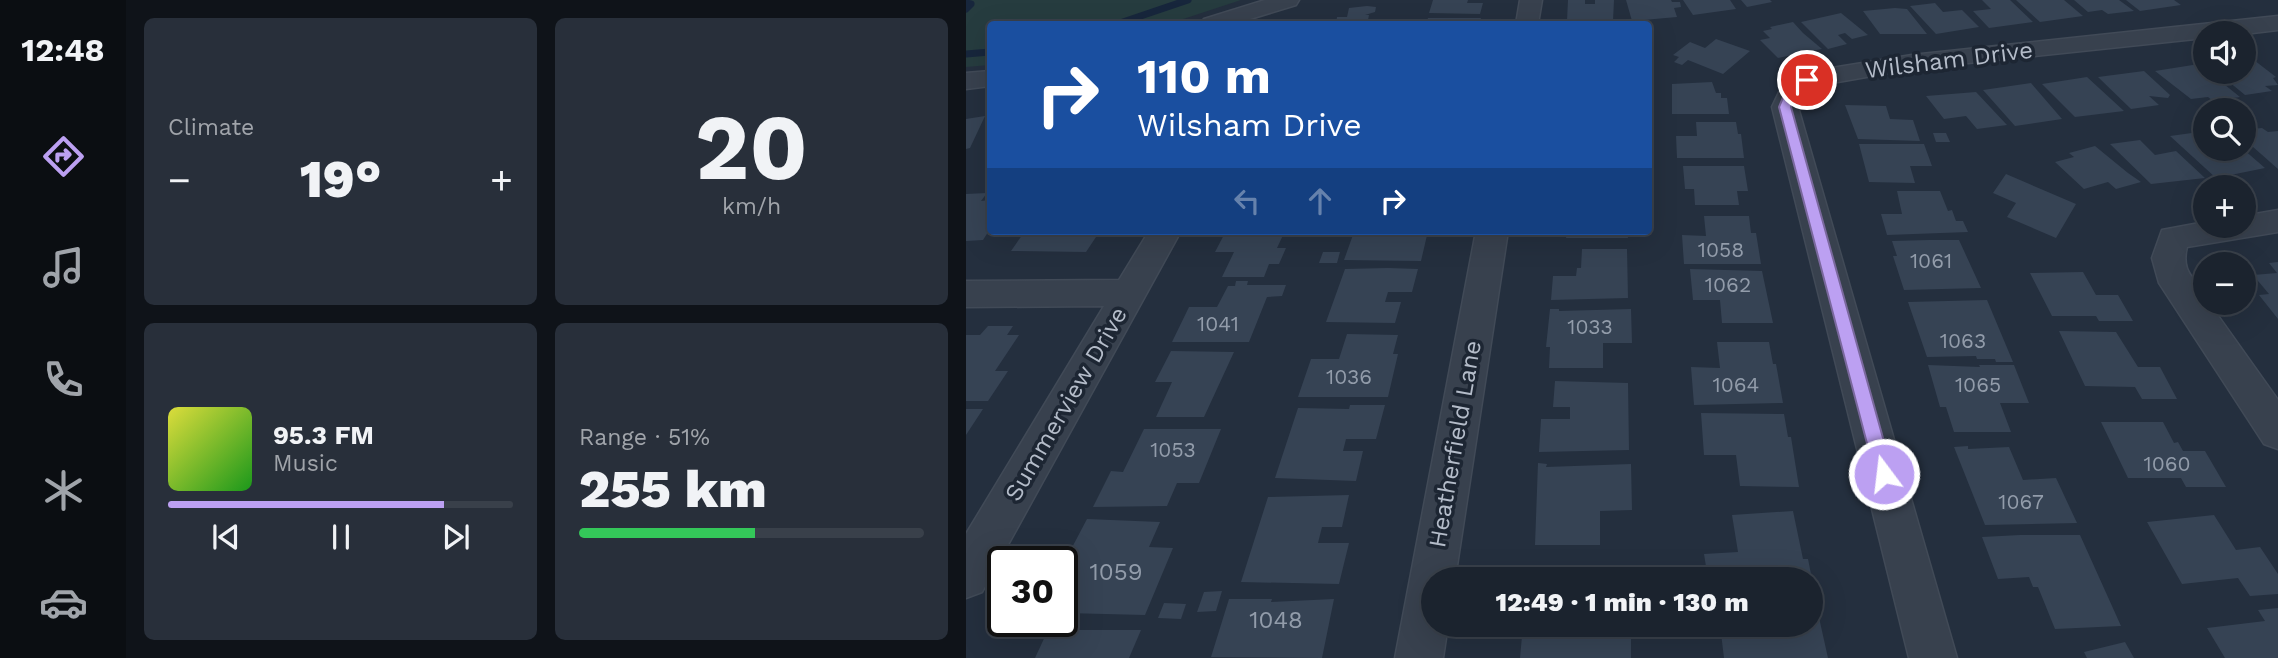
<!DOCTYPE html>
<html lang="en">
<head>
<meta charset="utf-8">
<style>
  :root { --surface:#1b232e; --page:#282f3a; --text:#f1f3f6; --muted:#a0a4aa; --line:#39404a; --accent:#bca0f2 }
  body { margin:0; font-family:"Work Sans",sans-serif; background:var(--page); color:var(--text); height:100vh; display:flex; flex-direction:column; font-size:26px; white-space:nowrap }
  * { box-sizing:border-box; margin:0 }
  p { font-size:23px; color:var(--muted) }
  .icon { flex:none; width:38px; height:38px; fill:none; stroke:currentColor; stroke-width:2; stroke-linecap:round; stroke-linejoin:round }
  .map { position:relative; flex:1; overflow:hidden }
  .side { display:flex; flex-direction:column; gap:18px; padding:18px; background:#0f1319; width:840px }
  .side>* { flex:none }
  .guide { position:absolute; left:21px; top:21px; width:665px; height:214px; border-radius:7px; box-shadow:0 7px 28px #0002,0 0 0 2px var(--line); background:#1a4fa0; color:#fff; overflow:hidden }
  .controls { position:absolute; left:1227px; top:21px; display:grid; gap:14px }
  .controls a { display:grid; place-items:center; width:63px; height:63px; border-radius:50%; background:var(--surface); box-shadow:0 7px 28px #0002,0 0 0 2px var(--line); font-size:35px }
  .speed { position:absolute; left:21px; top:546px; display:flex; gap:14px; font-size:35px; font-weight:700; text-align:center }
  .speed>* { display:grid; place-content:center; width:91px; height:91px; border-radius:50%; background:var(--surface); box-shadow:0 7px 28px #0002,0 0 0 2px var(--line); line-height:1 }
  .speed .limit { border:4px solid #111; border-radius:10px; background:#fff; color:#111 }
  .pin { position:absolute; display:grid; place-items:center; width:60px; height:60px; color:#fff; margin:-30px; border:4px solid #fff; border-radius:50%; box-shadow:0 2px 7px #0007 }
  .me { position:absolute; width:77px; margin:-38px; rotate:345deg; stroke-linejoin:round; filter:drop-shadow(0 0 5px #0008) }
  .turn { display:flex; align-items:center; gap:24px; height:147px; padding:0 35px; font-size:32px }
  .turn .icon { width:91px; height:91px; stroke-width:2.5 }
  .turn b { display:block; font-size:49px; line-height:60px }
  .lanes { display:flex; align-items:center; height:66px; padding:0 35px; background:#0003; justify-content:center; gap:35px; direction:ltr }
  .lanes .off { opacity:.35 }
  .big { font-size:52px; font-weight:800; line-height:1.1 }
  .side .widget { flex:1; display:flex; flex-direction:column; justify-content:center; gap:10px; min-width:0; padding:0 24px; border-radius:10px; background:var(--page) }
  .side .dial { align-items:center; gap:0 }
  .dial b { font-size:91px; line-height:1 }
  .song { display:flex; align-items:center; gap:21px }
  .cover { width:84px; height:84px; border-radius:10px; background:linear-gradient(135deg,hsl(60 70% 55%),hsl(120 70% 35%)) }
  .played { height:7px; border-radius:4px; background:linear-gradient(90deg,var(--accent) 80%,var(--line) 80%) }
  .keys { display:flex; justify-content:space-around; direction:ltr }
  .heat { display:flex; justify-content:space-between; align-items:center; font-size:38px; direction:ltr }
  .charge { height:10px; border-radius:5px; background:linear-gradient(90deg,#34c759 51%,var(--line) 0) }
  .side .tiles { flex:1; display:grid; gap:18px; grid-template-columns:repeat(2,1fr) }
  .trip { position:absolute; left:455px; top:567px; width:402px; height:70px; border-radius:35px; background:var(--surface); box-shadow:0 7px 28px #0002,0 0 0 2px var(--line); font-weight:800; line-height:70px; text-align:center }
  main { display:flex; flex:1; min-height:0 }
  .tabs { display:flex; flex-direction:column; width:126px; justify-content:space-around; align-items:center; background:#0b0e12; color:var(--muted) }
  .tabs .icon { width:49px; height:49px }
  .tabs .active { color:var(--accent) }
  .tabs b { font-size:32px; color:var(--text) }
  .map>svg:first-child { display:block }
  .green { fill:#263c3f }
  .lines { fill:none; stroke-linecap:round; stroke-linejoin:round }
  .stream { stroke:#17263c; stroke-width:7 }
  .building { fill:#364354 }
  .minor-casing { stroke:#414a57; stroke-width:3 }
  .minor { fill:#38414e; fill-rule:evenodd }
  .route { fill:#bca0f2; stroke:#7a689d; stroke-width:2 }
  .labels { text-anchor:middle; stroke-width:7; stroke-linejoin:round; paint-order:stroke }
  .number-label { font-size:21px; fill:#929caa }
  .street-label { font-size:24px; fill:#b4bcc9; stroke:#1d2633 }
  .near-number-label { font-size:24px; fill:#929caa }
</style>
</head>
<body>
<main>
<nav class="tabs">
<b>12:48</b>
<svg class="icon active" aria-label="directions" viewBox="0 0 24 24"><path d="M12 3l9 9-9 9-9-9zM9 14v-3h6M13 9l2 2-2 2"/></svg>
<svg class="icon" aria-label="music" viewBox="0 0 24 24"><path d="M9 18V5l10-2v13"/><circle cx="6" cy="18" r="3"/><circle cx="16" cy="16" r="3"/></svg>
<svg class="icon" aria-label="phone" viewBox="0 0 24 24"><path d="M5 4h4l2 5-3 2q2 4 5 5l2-3 5 2v4C11 20 4 13 5 4z"/></svg>
<svg class="icon" aria-label="climate" viewBox="0 0 24 24"><path d="M12 3v18M4 7l16 10M4 17L20 7"/></svg>
<svg class="icon" aria-label="car" viewBox="0 0 24 24"><path d="M5 17H2v-5l4-1 3-4h7l3 4 3 1v5h-3M9 17h6M6 11h13"/><circle cx="7" cy="17" r="2"/><circle cx="17" cy="17" r="2"/></svg>
</nav>
<section class="side">
<div class="tiles">
<div class="widget"><p>Climate</p>
<div class="heat"><a>−</a><b class="big">19°</b><a>+</a></div>
</div>
<div class="widget dial"><b>20</b><p>km/h</p></div>
<div class="widget">
<div class="song"><i class="cover"></i><div><b>95.3 FM</b><p>Music</p></div></div>
<div class="played"></div>
<div class="keys"><svg class="icon" aria-label="previous" viewBox="0 0 24 24"><path d="M18 5L8 12l10 7zM5 5v14"/></svg><svg class="icon" aria-label="pause" viewBox="0 0 24 24"><path d="M8 5v14M16 5v14"/></svg><svg class="icon" aria-label="next" viewBox="0 0 24 24"><path d="M6 5l10 7-10 7zM19 5v14"/></svg></div>
</div>
<div class="widget"><p>Range · 51%</p><b class="big">255 km</b><div class="charge"></div></div>
</div>
</section>
<div class="map">
<svg width="1312" height="658" viewBox="0 0 1312 658">
  <rect width="100%" height="100%" fill="#242f3e"/>
  <path class="green" d="M0 0H275L202 24H24V65L0 67Z"/>
  <g class="lines">
    <path class="stream" d="M0 3 5 4 0 9
      M151 24 222 0
      M0 54 24 52"/>
  </g>
  <path class="building" d="M467 0H502L501 3H517L514 14 463 13Z
    M602 0H619V4H629V0H648L647 21H601Z
    M660 0H705L706 2H714L715 7 708 8 711 17 666 21Z
    M717 0H764L770 9 727 15Z
    M775 0H804L806 2 781 7Z
    M1016 0H1044L1067 22 1023 28 1007 11 1025 9Z
    M1050 0H1098L1117 16 1074 22Z
    M1108 0H1153L1168 11 1142 14 1136 10 1122 12Z
    M1160 0H1208L1215 5 1174 11Z
    M969 3 977 12 996 10 1013 27 970 34 944 6Z
    M401 6 410 7 409 12 399 15H403L402 20 412 19V24H370L371 17H381L383 8Z
    M929 8 941 9 961 34H914L897 11Z
    M875 13 902 35 886 39 879 33 872 35 881 44 862 49 835 22Z
    M462 18H515L513 24H460Z
    M827 22 837 33 856 49 812 58 794 40 804 38 797 31 806 29 804 27Z
    M750 39 784 51 757 74 722 60 716 65 708 62 713 57 707 55 724 42 739 48Z
    M1284 57 1310 77 1307 78 1312 85 1299 86 1306 91 1279 95 1251 72H1278V58Z
    M1233 64 1239 72H1243L1274 97 1247 101 1242 97 1225 99 1189 71Z
    M1178 71 1204 95 1202 98 1183 96 1193 105 1165 109 1132 77Z
    M1121 77 1158 111 1109 117 1076 84Z
    M746 82 750 93H755V98H761L763 114H706V84Z
    M1065 83 1096 119 1049 126 1017 90Z
    M1010 92 1041 125 1011 129 1000 116 978 119 960 96Z
    M879 105 920 106 924 119 947 120 954 141 892 139Z
    M19 116 4 148 0 149V119Z
    M730 122H770L772 134H775L778 158H711L710 136H731Z
    M1296 128 1302 132 1312 131V169L1278 139V130Z
    M1233 132 1239 137V149H1277L1299 168 1250 178 1204 136Z
    M967 133H980L984 142H970Z
    M1174 140 1189 155 1210 151 1239 178 1185 184 1144 144Z
    M893 144H958L966 166H944L949 183 903 182Z
    M1129 146 1162 173 1175 182 1150 189 1142 182 1118 189 1089 162 1108 157 1103 153Z
    M717 166H778L782 191H771L773 205H729L728 189H719Z
    M1040 174 1110 204 1090 238 1041 217 1050 203 1027 193Z
    M931 191H974L982 211 986 210 990 221H997L1002 232 921 235 915 214H936Z
    M21 193 15 201 24 200V229L17 240 0 241V194Z
    M738 216H783L785 233H790L795 264H718L716 235 740 236Z
    M59 231H134L120 252 45 251Z
    M260 231H319L311 248H320L313 264H303L298 277H256L268 252H249Z
    M413 231H462L455 261 378 260 388 232Z
    M601 231H661L662 238H600Z
    M963 240H993L1015 288 938 290 927 256H931L926 241Z
    M616 249H661L662 298 585 300 587 276H610L611 268H615Z
    M357 252H374L371 263H353Z
    M1312 262V319L1293 295 1303 294 1287 275 1311 273 1303 263Z
    M422 268 452 269 446 292H422L419 302H435L429 323 360 322 379 269Z
    M724 269 796 271 807 323H756L754 300H727Z
    M1117 272 1130 295H1152L1167 321H1133L1130 316H1086L1064 273Z
    M270 281H282L281 285H320L316 296 301 297 283 342H206L223 307H251L262 286H269Z
    M1021 300 1047 362H1030L1029 359H1011L1010 356 961 357 942 302Z
    M584 309H593V311L665 309 666 343H637V368H583L584 347H580Z
    M22 326H47L41 335H53L29 371H42L22 401H0V335H14Z
    M1093 331 1150 332 1172 367H1194L1211 399H1176L1169 387 1119 386Z
    M381 334 432 335 427 354H432L422 397H332L345 359H373Z
    M751 342H803L807 364H810L817 403 728 405 725 367 754 368Z
    M205 351 268 352 238 417H190L206 382H189Z
    M962 365 1014 367 1013 365H1048L1063 403H1034L1045 432H988L980 407H974Z
    M589 381 662 383 663 450 573 452 575 419H604V407H587Z
    M384 405H419L410 439H380L377 451H397L390 481 309 478 332 408 383 409Z
    M0 409H17L0 435Z
    M735 413 818 414 822 437H825L833 487 774 486 770 455H738Z
    M1135 422H1197L1208 443 1212 442 1217 451H1239L1260 487H1220L1215 478H1162Z
    M178 429H255L233 483H211L201 506 127 507 145 471 157 472Z
    M1002 446V449L1043 447 1057 480 1090 478 1111 523 1019 525 988 447Z
    M572 463 581 464 580 467 665 464 666 510 634 511V545H569Z
    M383 495 376 527H356L352 543H383L373 584 275 582 302 497Z
    M827 511 837 559H842L846 579H742L738 554 772 552 766 515Z
    M1248 515 1270 550 1294 547 1312 574V594L1284 596 1272 578 1216 584 1181 522Z
    M121 519 194 522 183 547 207 548 179 615 99 613 96 620V585L110 558 101 557Z
    M1054 535H1114L1155 626 1089 629 1072 587H1067L1063 577 1032 579 1016 537Z
    M567 565H630V570L656 571V579H566Z
    M256 591 250 611 231 612 238 592Z
    M263 599H306L305 602 368 599 356 658 245 657Z
    M198 603 220 604 215 619 192 618Z
    M1312 608V658H1259L1241 628 1299 621 1292 610Z
    M852 613 862 658H758L754 625H845V614Z
    M557 625H665V658H554Z
    M82 630H175L163 658H69Z
    M1159 642 1168 658H1121L1118 652Z"/>
  <g class="lines">
    <defs>
      <path id="minor" d="M299 0H333L330 5 268 24H234L238 19Z
        M554 0H576L572 24H550Z
        M1312 16V30L1278 34 1239 33V38L946 69 849 86 837 95 832 107 991 658H943L806 107 816 86 832 75 841 72 946 55Z
        M24 71V86L0 89V73Z
        M1312 210V232L1221 247C1213 279 1238 280 1239 303H1243L1312 400V449L1298 444 1193 283 1186 258 1196 230 1239 222V226H1278V216Z
        M183 231H215L16 592 0 598V534L138 306 0 307V281L153 280Z
        M510 231H542L489 579H467V625H482L477 658H429Z"/>
    </defs>
    <use href="#minor" class="minor-casing"/>
    <use href="#minor" class="minor"/>
  </g>
  <path class="route" d="M837 78 847 80 830 93 825 107 927 474 924 480 918 483 911 480 909 474 813 107 821 88Z"/>
  <g class="labels">
    <g class="number-label">
      <text x="755" y="257">1058</text>
      <text x="965" y="268">1061</text>
      <text x="762" y="292">1062</text>
      <text x="252" y="331">1041</text>
      <text x="624" y="334">1033</text>
      <text x="997" y="348">1063</text>
      <text x="383" y="384">1036</text>
      <text x="770" y="392">1064</text>
      <text x="1012" y="392">1065</text>
      <text x="207" y="457">1053</text>
      <text x="1201" y="471">1060</text>
      <text x="1055" y="509">1067</text>
    </g>
    <g class="street-label">
      <text transform="translate(983 60) rotate(-7)" y="8">Wilsham Drive</text>
      <text transform="translate(100 404) rotate(-60)" y="8">Summerview Drive</text>
      <text transform="translate(489 444) rotate(-80)" y="8">Heatherfield Lane</text>
    </g>
    <g class="near-number-label">
      <text x="150" y="580">1059</text>
      <text x="310" y="628">1048</text>
    </g>
  </g>
</svg>
<div class="controls">
<a><svg class="icon" aria-label="sound" viewBox="0 0 24 24"><path d="M4 9h4l5-4v14l-5-4H4zM17 9q2 3 0 6"/></svg></a>
<a><svg class="icon" aria-label="search" viewBox="0 0 24 24"><circle cx="10" cy="10" r="6"/><path d="M15 15l6 6"/></svg></a>
<a>+</a>
<a>−</a>
</div>
<div class="speed"><div class="limit">30</div></div>
<div class="pin" style="left:841px;top:80px;background:#d93025"><svg class="icon" aria-label="arrive" viewBox="0 0 24 24"><path d="M6 21V4h12l-3 4 3 4H6"/></svg></div>
<svg class="me" style="left:918px;top:474px" viewBox="-20 -20 40 40"><circle r="17" fill="#bca0f2" stroke="#fff" stroke-width="3"/><path d="M0-11L8 9 0 5-8 9z" fill="#fff"/></svg>
<div class="trip">12:49 · 1 min · 130 m</div>
<div class="guide">
<div class="turn"><svg class="icon" aria-label="right" viewBox="0 0 24 24"><path d="M7 20v-9h11M14 6l5 5-5 5"/></svg><div><b>110 m</b>Wilsham Drive</div></div>
<div class="lanes"><svg class="icon off" aria-label="left" viewBox="0 0 24 24"><path d="M17 20v-9H6M10 6l-5 5 5 5"/></svg><svg class="icon off" aria-label="ahead" viewBox="0 0 24 24"><path d="M12 20V5M6 11l6-6 6 6"/></svg><svg class="icon" aria-label="right" viewBox="0 0 24 24"><path d="M7 20v-9h11M14 6l5 5-5 5"/></svg></div>
</div>
</div>
</main>
</body>
</html>
